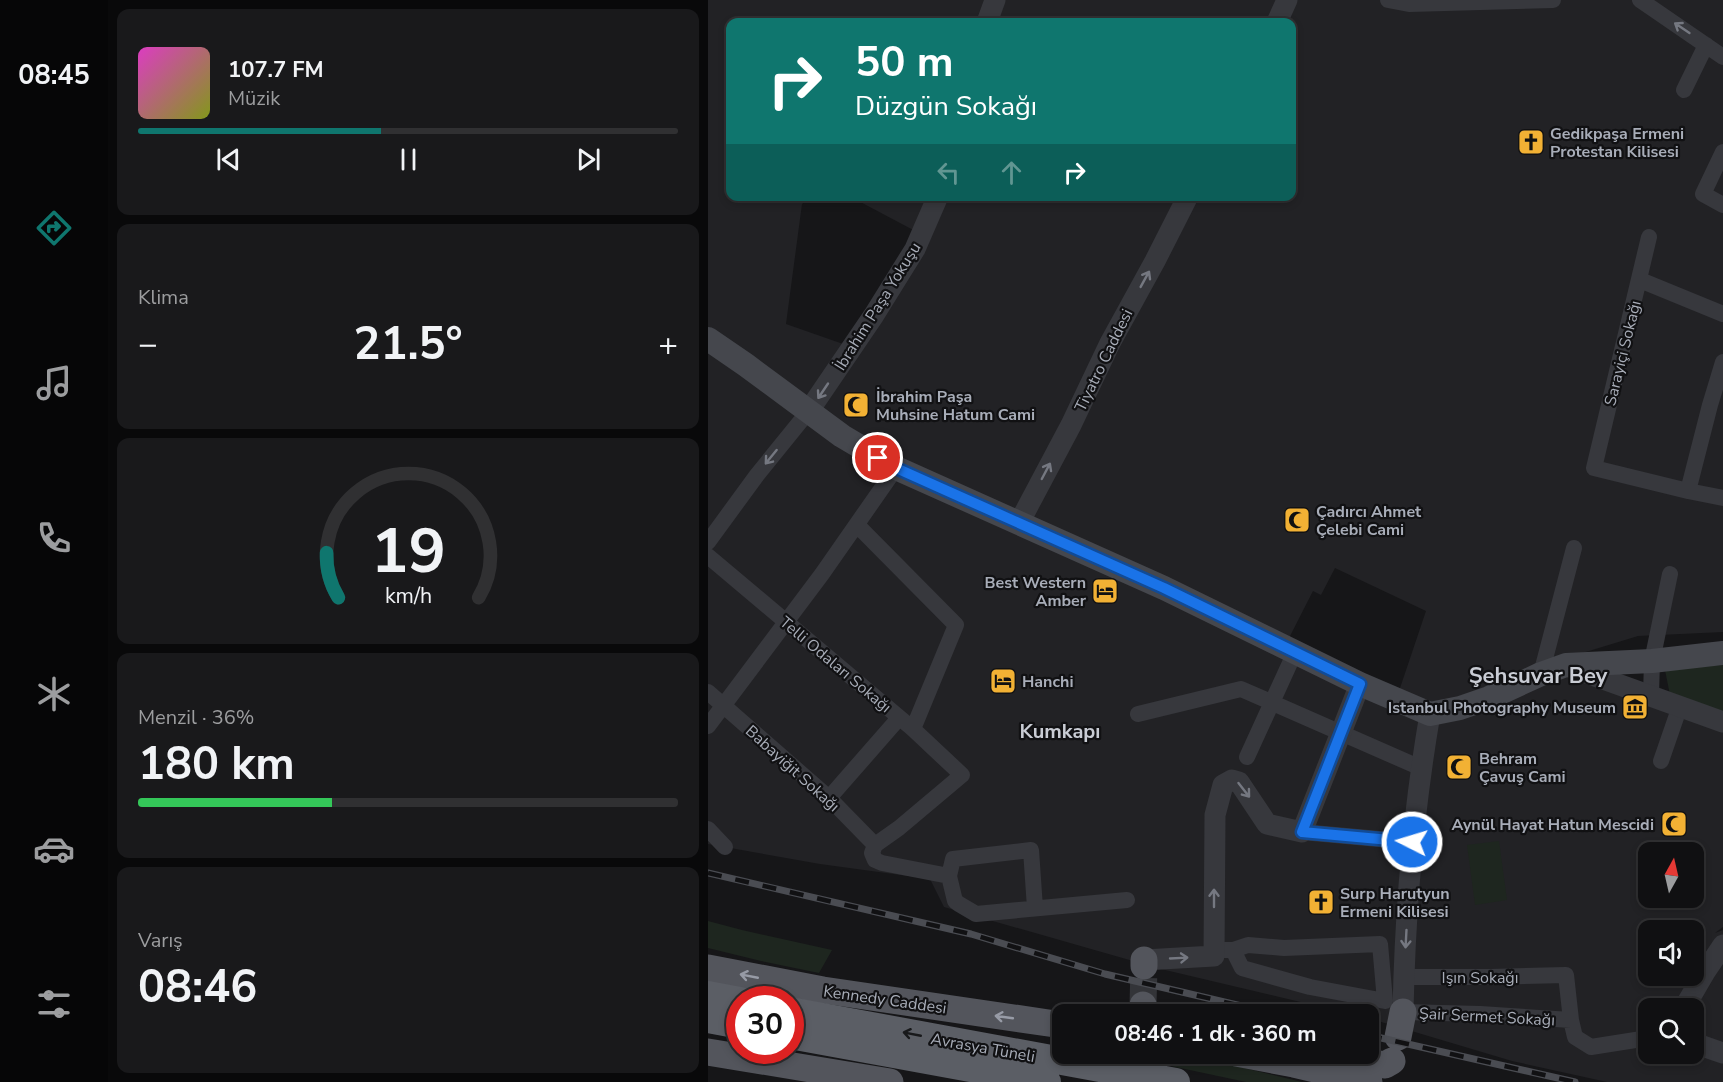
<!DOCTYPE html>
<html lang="tr">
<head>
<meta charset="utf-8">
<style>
  :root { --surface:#101012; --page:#19191b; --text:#f1f3f6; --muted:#9c9d9f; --line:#303032; --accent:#0f766e }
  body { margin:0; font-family:"Nunito Sans",sans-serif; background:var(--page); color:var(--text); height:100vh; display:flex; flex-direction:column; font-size:22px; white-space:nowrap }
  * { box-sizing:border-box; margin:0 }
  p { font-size:20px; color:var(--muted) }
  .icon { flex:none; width:33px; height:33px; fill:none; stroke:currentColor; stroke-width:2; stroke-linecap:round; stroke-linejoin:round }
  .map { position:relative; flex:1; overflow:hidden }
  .panel { display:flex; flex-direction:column; gap:9px; padding:9px; background:#09090a; width:600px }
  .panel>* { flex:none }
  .hud { position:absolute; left:18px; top:18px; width:570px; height:183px; border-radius:12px; box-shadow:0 3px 9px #0003,0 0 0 2px var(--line); background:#0f766e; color:#fff; overflow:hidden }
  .needle { width:39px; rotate:8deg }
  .tools { position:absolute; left:930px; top:842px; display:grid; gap:12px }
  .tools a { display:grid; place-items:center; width:66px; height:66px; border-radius:12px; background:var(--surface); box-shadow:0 3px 9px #0003,0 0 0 2px var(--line); font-size:30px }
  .speed { position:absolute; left:18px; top:986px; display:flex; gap:12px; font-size:30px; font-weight:700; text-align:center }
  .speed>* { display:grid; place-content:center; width:78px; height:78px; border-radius:50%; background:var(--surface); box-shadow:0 3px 9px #0003,0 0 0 2px var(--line); line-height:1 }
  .speed .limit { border:9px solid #d22; background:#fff; color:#111 }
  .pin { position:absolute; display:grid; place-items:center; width:51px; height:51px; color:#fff; margin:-26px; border:3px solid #fff; border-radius:50%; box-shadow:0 2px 6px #0007 }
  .me { position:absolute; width:66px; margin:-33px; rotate:275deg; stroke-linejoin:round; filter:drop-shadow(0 0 4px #0008) }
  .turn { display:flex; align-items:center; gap:21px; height:126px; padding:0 30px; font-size:27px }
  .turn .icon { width:78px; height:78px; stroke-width:2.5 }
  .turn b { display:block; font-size:42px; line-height:51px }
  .lanes { display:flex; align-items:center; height:57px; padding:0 30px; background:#0003; justify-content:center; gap:30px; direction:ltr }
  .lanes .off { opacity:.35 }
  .big { font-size:45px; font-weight:700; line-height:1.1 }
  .panel .card { flex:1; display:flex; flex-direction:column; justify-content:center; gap:9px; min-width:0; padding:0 21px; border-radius:12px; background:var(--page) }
  .panel .dial { align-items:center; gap:0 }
  .dial svg { height:156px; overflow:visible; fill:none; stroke:var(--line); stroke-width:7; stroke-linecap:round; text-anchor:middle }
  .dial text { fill:var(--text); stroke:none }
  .song { display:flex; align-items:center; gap:18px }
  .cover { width:72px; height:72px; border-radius:9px; background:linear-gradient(135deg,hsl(310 70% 55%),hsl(70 70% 35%)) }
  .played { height:6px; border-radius:3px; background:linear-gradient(90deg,var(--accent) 45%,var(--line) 45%) }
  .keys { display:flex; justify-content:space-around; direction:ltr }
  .heat { display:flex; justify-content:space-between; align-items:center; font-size:33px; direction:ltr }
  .charge { height:9px; border-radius:4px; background:linear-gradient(90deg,#34c759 36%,var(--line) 0) }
  .trip { position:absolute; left:344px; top:1004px; width:327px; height:60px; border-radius:12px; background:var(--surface); box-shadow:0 3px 9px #0003,0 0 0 2px var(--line); font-weight:700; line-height:60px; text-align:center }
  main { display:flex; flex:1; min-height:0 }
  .dock { display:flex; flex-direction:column; width:108px; justify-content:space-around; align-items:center; background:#060607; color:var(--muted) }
  .dock .icon { width:42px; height:42px }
  .dock .selected { color:var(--accent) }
  .dock b { font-size:27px; color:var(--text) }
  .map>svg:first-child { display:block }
  .built { fill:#222225; fill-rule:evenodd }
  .green { fill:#1e261f }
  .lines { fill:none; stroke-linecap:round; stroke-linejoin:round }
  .primary-tunnel { stroke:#333438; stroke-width:27; stroke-dasharray:27 14; stroke-linecap:butt }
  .minor { stroke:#37383d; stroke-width:16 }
  .tertiary { stroke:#37383d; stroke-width:21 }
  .secondary { stroke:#45474d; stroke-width:24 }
  .primary { stroke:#53555c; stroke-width:27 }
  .trunk { stroke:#5b5e65; stroke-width:28 }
  .rail-casing { stroke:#4a4c52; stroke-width:7 }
  .rail { stroke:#111113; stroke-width:4.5; stroke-dasharray:14; stroke-linecap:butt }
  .oneway { stroke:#757881 }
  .oneway2 { stroke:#979ba6 }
  .oneway3 { stroke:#18191b }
  .route-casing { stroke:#114b97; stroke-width:15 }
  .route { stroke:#1a73e8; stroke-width:10 }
  .labels { text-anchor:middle; stroke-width:4.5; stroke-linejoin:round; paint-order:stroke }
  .poi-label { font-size:16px; font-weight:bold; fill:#a8adb8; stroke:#111113; text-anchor:start }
  .street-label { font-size:16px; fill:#a8adb8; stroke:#111113 }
  .quarter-label { font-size:20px; font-weight:bold; fill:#c9ccd4; stroke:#111113 }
  .district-label { font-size:22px; font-weight:bold; fill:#c9ccd4; stroke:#111113 }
</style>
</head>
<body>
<main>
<nav class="dock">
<b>08:45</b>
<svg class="icon selected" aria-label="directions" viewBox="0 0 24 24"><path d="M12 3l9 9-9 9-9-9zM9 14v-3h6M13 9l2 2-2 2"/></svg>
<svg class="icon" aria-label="music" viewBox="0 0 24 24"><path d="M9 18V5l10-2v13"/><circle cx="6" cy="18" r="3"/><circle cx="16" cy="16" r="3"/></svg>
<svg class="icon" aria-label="phone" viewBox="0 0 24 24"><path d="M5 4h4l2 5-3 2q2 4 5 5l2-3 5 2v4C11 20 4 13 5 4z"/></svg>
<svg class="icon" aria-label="climate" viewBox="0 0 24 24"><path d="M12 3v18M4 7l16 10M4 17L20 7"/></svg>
<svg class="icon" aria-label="car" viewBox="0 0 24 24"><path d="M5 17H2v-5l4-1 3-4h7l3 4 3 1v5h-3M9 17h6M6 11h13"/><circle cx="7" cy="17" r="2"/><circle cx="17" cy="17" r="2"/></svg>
<svg class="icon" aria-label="filters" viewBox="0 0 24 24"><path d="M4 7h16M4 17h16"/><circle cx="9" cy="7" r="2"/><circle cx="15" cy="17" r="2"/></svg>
</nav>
<section class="panel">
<div class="card">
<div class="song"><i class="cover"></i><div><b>107.7 FM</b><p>Müzik</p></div></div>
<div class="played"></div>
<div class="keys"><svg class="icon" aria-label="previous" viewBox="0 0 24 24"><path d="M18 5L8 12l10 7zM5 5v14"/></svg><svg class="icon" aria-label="pause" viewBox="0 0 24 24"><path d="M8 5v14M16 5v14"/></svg><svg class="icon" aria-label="next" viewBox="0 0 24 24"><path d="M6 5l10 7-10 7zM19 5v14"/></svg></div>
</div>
<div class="card"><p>Klima</p>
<div class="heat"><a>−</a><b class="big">21.5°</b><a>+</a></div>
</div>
<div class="card dial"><svg viewBox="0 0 100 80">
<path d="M14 69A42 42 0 1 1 86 69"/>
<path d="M14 69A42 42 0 0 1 8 46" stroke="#0f766e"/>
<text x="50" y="56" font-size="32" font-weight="700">19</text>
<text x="50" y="72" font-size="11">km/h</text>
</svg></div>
<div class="card"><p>Menzil · 36%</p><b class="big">180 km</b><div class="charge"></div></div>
<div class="card"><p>Varış</p><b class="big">08:46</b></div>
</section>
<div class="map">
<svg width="1015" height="1082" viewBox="0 0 1015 1082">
  <rect width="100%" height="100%" fill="#161618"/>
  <path class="built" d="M0 0H276L268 22H22V196L102 197 94 204 78 324 138 345 101 404 0 332Z
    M291 0H571L560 22H283Z
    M587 0H1015V632L930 636 845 662 731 710 690 694 718 611 627 568 613 595 605 591 581 638 321 518 487 197 584 196V22H575Z
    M143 197H222L209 232Z
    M237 197H471L309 514 188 461 109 410Z
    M0 347 176 469 716 716 855 674 1015 726V927L1007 933 1015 930V1082H899L804 1061 660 1018V1014H643L453 969 236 907 222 879 112 864 0 844ZM940 852H986V897H940ZM940 930H986V975H940ZM940 1008H986V1053H940Z"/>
  <path class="green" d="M1015 665V714L962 695 957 670Z
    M791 841 799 900 767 905 759 845Z
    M0 921 34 930 124 950 111 973 53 961 0 948Z
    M402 1053H455L507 1061 594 1082H538Z"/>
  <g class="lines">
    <path class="primary-tunnel" d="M435 1005 436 966"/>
    <path class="minor" d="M680 0 701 4 845 0
      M932 0 1015 57
      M976 90 998 45
      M1015 152 995 194 1015 205
      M941 237 886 468 980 491 1015 498
      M932 280 1015 314
      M980 491 1002 405 1015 362
      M149 525 248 625 205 729
      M0 542 49 475 100 412
      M0 556 205 729 254 775 191 828 167 845
      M833 674 866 548
      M0 692 121 798 167 845
      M943 695 944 661 962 574
      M430 714 533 689 713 768
      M0 726 114 574 188 468
      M539 757 587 652
      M953 761 972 706
      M121 798 191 718
      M0 829 17 847
      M594 832 704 842
      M167 845 164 853 167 860 174 863 241 876
      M327 908 323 850 245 859 241 876 247 901 251 904 268 914 419 900
      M506 950H525L540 945 576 948 672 944 677 1001 602 987 534 968 525 950
      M696 977H783L858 975 863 1020 867 1037 883 1047 940 1038
      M695 1012 772 1014 863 1020"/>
    <path class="tertiary" d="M279 22 287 0
      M569 22 579 0
      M100 412 166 315 207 249 230 196
      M311 523 363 425 402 343 447 261 480 196
      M862 667 1015 722
      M436 960 506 956 507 815 515 785 524 780 531 782 559 824 594 832 652 684
      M976 1008 997 972 1015 945
      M695 1012C697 912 705 813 722 714
      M986 1043 1015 1053"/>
    <path class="secondary" d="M0 339 38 365 134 436 188 468 456 588 652 684 722 714 752 708 781 698 833 674 858 665 944 661 1015 653"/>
    <path class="primary" d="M436 966V960
      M0 968 115 990 354 1025
      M435 1005 439 1014
      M690 1037 695 1012
      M0 1052 182 1082
      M528 1053 586 1064 661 1082
      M617 1060 637 1058 677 1065 684 1061"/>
    <path class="trunk" d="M0 995 32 1001
      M82 1011 468 1082
      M0 1019 32 1025
      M82 1035 339 1082"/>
    <defs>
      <path id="rail" d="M0 873 263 934 397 974 568 1014
        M660 1035 867 1082"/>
    </defs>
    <use href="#rail" class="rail-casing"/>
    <use href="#rail" class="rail"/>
  </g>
  <defs><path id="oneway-shaft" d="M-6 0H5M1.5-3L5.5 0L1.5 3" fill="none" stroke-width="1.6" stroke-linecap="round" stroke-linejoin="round" transform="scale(1.5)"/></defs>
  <g class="oneway">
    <use href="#oneway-shaft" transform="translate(974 28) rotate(-146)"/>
    <use href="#oneway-shaft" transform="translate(437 279) rotate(-61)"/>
    <use href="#oneway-shaft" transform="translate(115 391) rotate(124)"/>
    <use href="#oneway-shaft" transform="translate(63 457) rotate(129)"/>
    <use href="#oneway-shaft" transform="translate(338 471) rotate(-62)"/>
    <use href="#oneway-shaft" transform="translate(536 790) rotate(52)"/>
    <use href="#oneway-shaft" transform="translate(506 898) rotate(-90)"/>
    <use href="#oneway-shaft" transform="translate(698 939) rotate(93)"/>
    <use href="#oneway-shaft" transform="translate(471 958) rotate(-3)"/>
  </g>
  <g class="oneway2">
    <use href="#oneway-shaft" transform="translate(41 976) rotate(-169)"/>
    <use href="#oneway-shaft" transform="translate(296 1017) rotate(-172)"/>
  </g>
  <use class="oneway3" href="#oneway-shaft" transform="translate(204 1034) rotate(-169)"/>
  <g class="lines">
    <defs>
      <path id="route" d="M170 458 188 468 456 588 652 684 594 832 704 842"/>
    </defs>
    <use href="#route" class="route-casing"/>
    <use href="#route" class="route"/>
  </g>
  <defs>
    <symbol id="church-square" viewBox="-11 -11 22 22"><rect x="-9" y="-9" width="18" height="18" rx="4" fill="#f2b134" stroke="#111113"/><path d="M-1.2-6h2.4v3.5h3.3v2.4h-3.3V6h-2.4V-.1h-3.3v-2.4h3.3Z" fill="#111"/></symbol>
    <symbol id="mosque-square" viewBox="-11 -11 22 22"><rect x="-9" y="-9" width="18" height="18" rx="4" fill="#f2b134" stroke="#111113"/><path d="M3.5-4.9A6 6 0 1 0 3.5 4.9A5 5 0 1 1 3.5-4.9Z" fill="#111"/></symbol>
    <symbol id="hotel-square" viewBox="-11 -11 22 22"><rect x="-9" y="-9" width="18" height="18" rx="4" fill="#f2b134" stroke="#111113"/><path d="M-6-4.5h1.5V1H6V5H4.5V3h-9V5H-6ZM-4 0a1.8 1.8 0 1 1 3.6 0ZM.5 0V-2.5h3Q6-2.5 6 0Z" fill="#111"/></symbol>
    <symbol id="museum-square" viewBox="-11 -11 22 22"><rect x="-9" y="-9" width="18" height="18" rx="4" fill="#f2b134" stroke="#111113"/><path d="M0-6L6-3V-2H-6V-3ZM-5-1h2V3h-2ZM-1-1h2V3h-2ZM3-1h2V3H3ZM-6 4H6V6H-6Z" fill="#111"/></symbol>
  </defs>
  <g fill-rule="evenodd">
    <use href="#church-square" x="808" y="127" width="30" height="30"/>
    <use href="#mosque-square" x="133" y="390" width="30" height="30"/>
    <use href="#mosque-square" x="574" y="505" width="30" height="30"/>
    <use href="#hotel-square" x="382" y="576" width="30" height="30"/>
    <use href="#hotel-square" x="280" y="666" width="30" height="30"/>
    <use href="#museum-square" x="912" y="692" width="30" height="30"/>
    <use href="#mosque-square" x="736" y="752" width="30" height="30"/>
    <use href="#mosque-square" x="951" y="809" width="30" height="30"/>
    <use href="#church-square" x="598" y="887" width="30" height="30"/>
  </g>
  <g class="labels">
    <g class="poi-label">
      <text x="842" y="139">Gedikpaşa Ermeni<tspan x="842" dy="18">Protestan Kilisesi</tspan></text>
      <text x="168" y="402">İbrahim Paşa<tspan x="168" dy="18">Muhsine Hatum Cami</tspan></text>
      <text x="608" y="517">Çadırcı Ahmet<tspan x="608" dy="18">Çelebi Cami</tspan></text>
      <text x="378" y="588" text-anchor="end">Best Western<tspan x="378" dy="18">Amber</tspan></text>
      <text x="314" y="687">Hanchi</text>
      <text x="908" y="713" text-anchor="end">Istanbul Photography Museum</text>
      <text x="771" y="764">Behram<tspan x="771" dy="18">Çavuş Cami</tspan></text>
      <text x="946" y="830" text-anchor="end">Aynül Hayat Hatun Mescidi</text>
      <text x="632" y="899">Surp Harutyun<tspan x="632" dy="18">Ermeni Kilisesi</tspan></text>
    </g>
    <g class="street-label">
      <text transform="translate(169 306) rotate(-58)" y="6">İbrahim Paşa Yokuşu</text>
      <text transform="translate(914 353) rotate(-76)" y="6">Sarayiçi Sokağı</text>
      <text transform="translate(395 360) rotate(-64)" y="6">Tiyatro Caddesi</text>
      <text transform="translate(128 664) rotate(40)" y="6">Telli Odaları Sokağı</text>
      <text transform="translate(85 768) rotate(42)" y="6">Babayiğit Sokağı</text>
      <text x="772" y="983">Işın Sokağı</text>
      <text transform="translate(177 999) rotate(8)" y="6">Kennedy Caddesi</text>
      <text transform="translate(779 1016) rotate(3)" y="6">Şair Sermet Sokağı</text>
      <text transform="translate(275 1047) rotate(10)" y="6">Avrasya Tüneli</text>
    </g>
    <g class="quarter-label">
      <text x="352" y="738">Kumkapı</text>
    </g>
    <g class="district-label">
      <text x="830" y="683">Şehsuvar Bey</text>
    </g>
  </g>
</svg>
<div class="tools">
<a><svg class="needle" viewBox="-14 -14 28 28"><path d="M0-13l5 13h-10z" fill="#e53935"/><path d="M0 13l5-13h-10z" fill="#9c9d9f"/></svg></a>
<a><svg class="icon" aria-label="sound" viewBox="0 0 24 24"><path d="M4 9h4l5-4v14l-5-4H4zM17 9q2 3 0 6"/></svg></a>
<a><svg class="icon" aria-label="search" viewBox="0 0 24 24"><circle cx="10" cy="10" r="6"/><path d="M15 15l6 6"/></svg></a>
</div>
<div class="speed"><div class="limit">30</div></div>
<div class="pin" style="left:170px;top:458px;background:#d93025"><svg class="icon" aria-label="arrive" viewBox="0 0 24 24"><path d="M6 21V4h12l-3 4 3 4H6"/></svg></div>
<svg class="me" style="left:704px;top:842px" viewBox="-20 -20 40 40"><circle r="17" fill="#1a73e8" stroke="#fff" stroke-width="3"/><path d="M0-11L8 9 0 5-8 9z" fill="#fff"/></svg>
<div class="trip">08:46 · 1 dk · 360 m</div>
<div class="hud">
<div class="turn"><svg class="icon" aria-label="right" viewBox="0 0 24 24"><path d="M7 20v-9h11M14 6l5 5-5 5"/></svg><div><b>50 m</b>Düzgün Sokağı</div></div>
<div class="lanes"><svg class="icon off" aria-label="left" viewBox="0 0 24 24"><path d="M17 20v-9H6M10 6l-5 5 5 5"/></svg><svg class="icon off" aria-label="ahead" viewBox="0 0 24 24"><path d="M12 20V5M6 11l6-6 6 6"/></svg><svg class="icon" aria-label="right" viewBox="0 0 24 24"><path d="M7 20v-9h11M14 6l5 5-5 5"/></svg></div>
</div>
</div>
</main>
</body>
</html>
